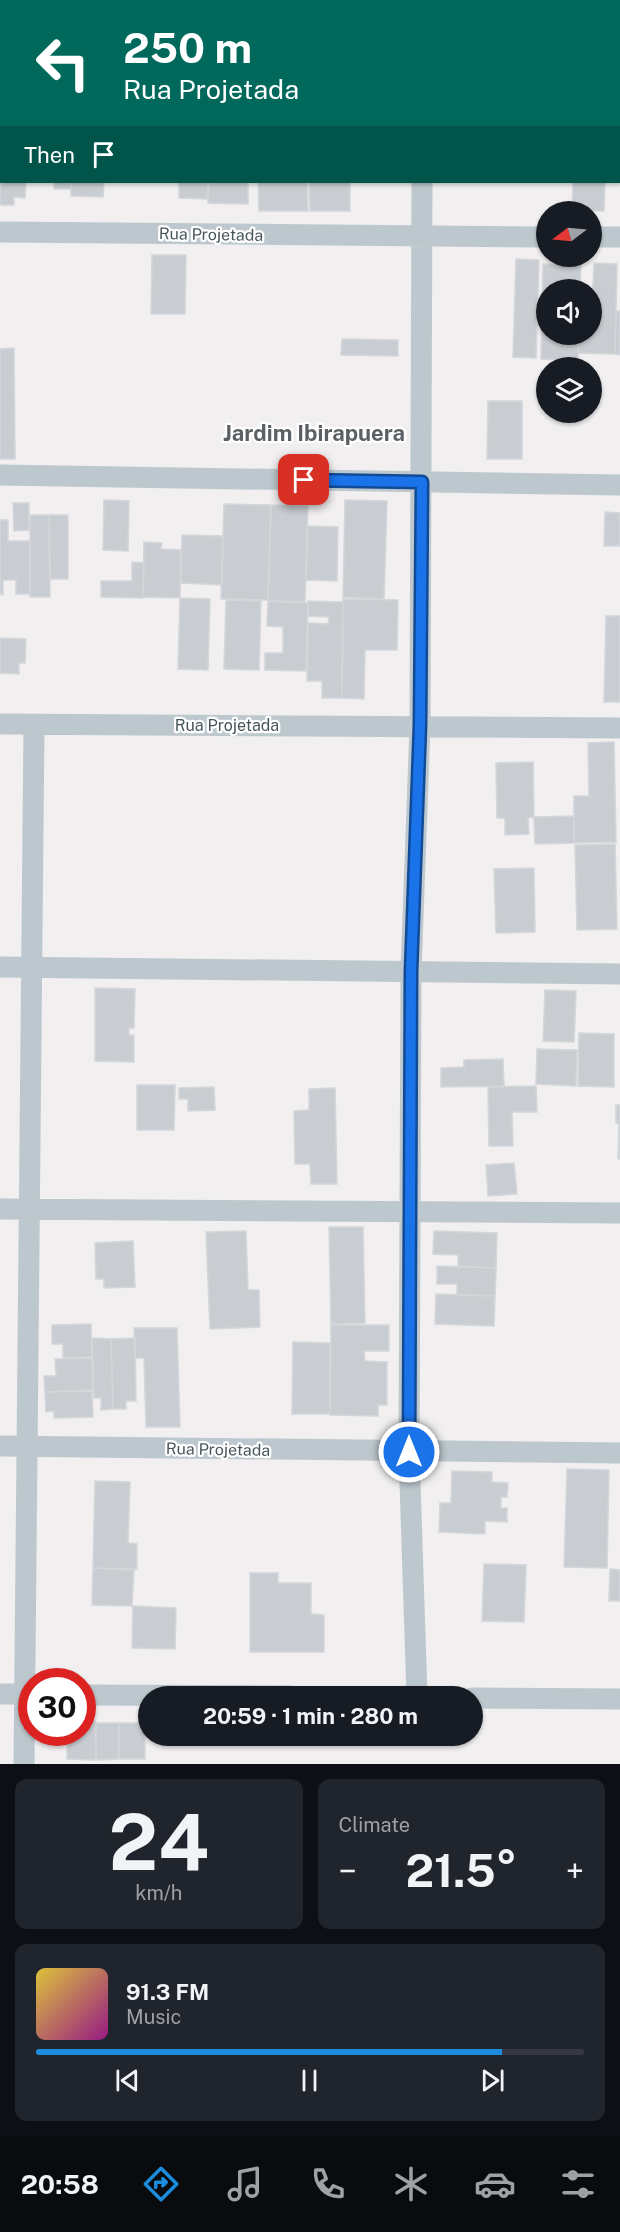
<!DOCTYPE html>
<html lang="en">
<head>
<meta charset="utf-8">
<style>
  :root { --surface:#171b24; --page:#20242c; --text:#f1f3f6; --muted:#9ea1a6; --line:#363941; --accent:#1c8dde }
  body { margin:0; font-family:"Public Sans",sans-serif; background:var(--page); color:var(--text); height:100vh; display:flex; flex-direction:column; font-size:22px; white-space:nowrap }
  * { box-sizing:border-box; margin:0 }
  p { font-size:20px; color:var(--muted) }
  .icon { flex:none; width:33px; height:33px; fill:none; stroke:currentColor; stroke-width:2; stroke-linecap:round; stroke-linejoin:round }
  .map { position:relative; height:1764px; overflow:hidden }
  .side { display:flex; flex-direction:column; gap:15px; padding:15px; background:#0d0f14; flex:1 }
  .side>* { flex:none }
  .top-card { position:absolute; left:0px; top:0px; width:621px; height:183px; box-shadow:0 2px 4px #0004; background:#00695c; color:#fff; overflow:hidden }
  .needle { width:39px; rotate:254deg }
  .tools { position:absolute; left:536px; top:201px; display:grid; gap:12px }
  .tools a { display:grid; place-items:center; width:66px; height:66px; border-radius:50%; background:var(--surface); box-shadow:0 2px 4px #0004; font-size:30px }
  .speed { position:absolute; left:18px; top:1668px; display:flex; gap:12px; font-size:30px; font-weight:700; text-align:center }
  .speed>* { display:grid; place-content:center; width:78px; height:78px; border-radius:50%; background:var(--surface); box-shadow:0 2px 4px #0004; line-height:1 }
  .speed .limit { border:9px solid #d22; background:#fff; color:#111 }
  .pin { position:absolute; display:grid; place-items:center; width:51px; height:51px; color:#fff; margin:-26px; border-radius:12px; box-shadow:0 3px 9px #0006 }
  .me { position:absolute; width:66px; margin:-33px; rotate:0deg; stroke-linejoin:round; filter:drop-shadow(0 0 4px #0008) }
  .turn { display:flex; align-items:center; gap:21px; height:126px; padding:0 24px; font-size:27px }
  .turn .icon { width:78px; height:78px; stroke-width:2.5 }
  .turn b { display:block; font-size:42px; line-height:51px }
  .then { display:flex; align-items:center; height:57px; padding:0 24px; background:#0003; gap:12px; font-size:22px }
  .big { font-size:45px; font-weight:700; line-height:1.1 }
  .side .widget { flex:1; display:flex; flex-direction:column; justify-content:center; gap:9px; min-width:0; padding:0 21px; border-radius:12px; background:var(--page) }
  .side .dial { align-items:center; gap:0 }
  .dial b { font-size:78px; line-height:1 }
  .song { display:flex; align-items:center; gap:18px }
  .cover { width:72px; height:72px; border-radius:9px; background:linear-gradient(135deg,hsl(50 70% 55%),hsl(310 70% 35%)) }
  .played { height:6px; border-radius:3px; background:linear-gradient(90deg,var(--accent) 85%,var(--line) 85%) }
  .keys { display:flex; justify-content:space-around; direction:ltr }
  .heat { display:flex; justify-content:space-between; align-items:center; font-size:33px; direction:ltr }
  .side .tiles { flex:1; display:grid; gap:15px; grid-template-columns:1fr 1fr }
  .widget:last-child { grid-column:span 2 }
  .trip { position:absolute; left:138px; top:1686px; width:345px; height:60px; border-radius:30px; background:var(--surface); box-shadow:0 2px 4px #0004; font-weight:700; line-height:60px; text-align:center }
  .menu { display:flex; height:96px; justify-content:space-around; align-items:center; background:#090b0e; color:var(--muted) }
  .menu .icon { width:42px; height:42px }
  .menu .active { color:var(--accent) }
  .menu b { font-size:27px; color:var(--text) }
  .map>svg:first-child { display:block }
  .building { fill:#c9cdd1; stroke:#d3d6da; stroke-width:1.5 }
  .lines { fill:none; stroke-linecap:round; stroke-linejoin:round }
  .street { stroke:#bdc8ce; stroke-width:21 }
  .route-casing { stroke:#114b97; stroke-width:15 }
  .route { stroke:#1a73e8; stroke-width:10 }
  .labels { text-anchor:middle; stroke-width:4.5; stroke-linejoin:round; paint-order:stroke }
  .street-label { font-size:16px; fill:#47555c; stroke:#fff }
  .district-label { font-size:22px; font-weight:bold; fill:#5b6064; stroke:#fff }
</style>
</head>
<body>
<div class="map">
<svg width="620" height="1764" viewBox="0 0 620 1764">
  <rect width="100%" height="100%" fill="#f1efef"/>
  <path class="building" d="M0 156 2 182H26L25 198 14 197V205H0Z
    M54 182H71V189H54Z
    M71 182H104L103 197 71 196Z
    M179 182H208V199L179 198Z
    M209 182H248V204L208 203Z
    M258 182H307L308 211H259Z
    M309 182H350V211H310Z
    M573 182H605L604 211 572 210Z
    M152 255H186L185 314H151Z
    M516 259 539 260 536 358 513 357Z
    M594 263 617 264 615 354 578 353 579 334H591Z
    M543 264 581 265 580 290H546V334H579L578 361 541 359Z
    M616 311H620V355L615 354Z
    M342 339 398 340V356L341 355Z
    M14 348 15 459H0V349Z
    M554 360 576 361V368H554Z
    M488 401H522V459H487Z
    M104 500 129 501 128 551 103 550Z
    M345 500 387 501 384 599 343 597Z
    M13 503H29V530L14 531Z
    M224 504 271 505 268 600 221 599Z
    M271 505 308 506 305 602 268 601Z
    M605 512 620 513V546H604Z
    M30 515H49L50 597H30Z
    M49 515H68V579H50Z
    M0 520H8V541H30V594H16V580H3V595L0 594Z
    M308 526 338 527 337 581 306 580Z
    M182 535 223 536 222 585 181 583Z
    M144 542 162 543 161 549 181 550 180 598 143 597Z
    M132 562 144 563 143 598 101 597V581H132Z
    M180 598 210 599 208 670 178 669Z
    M343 599 398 600 397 650H365L364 699 342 698Z
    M226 600 261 601 259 670 224 669Z
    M268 601 308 603 306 671 265 670V653H283V627L267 626Z
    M308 601 343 602 342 698H322V681H307L308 623 328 624 329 617 308 616Z
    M606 616H620V702H604Z
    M0 638 26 639 25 663H19V674L0 673Z
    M614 742 616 842 574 843V796H589L588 743Z
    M533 762 534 817 528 818 529 834 505 835V818H497L496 763Z
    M574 816V843L535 844 534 817Z
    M615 844 617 929 577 930 575 845Z
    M534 868 535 932 496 933 494 869Z
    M95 988 135 989 134 1028H129V1035H134V1062L95 1061Z
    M545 990 576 991 574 1042 543 1041Z
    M579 1033 614 1034V1087L578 1086Z
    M537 1049 577 1050 576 1086 536 1084Z
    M503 1059 504 1086 441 1087V1068L464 1067V1060Z
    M137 1085H175L174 1130H137Z
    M536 1086 537 1112H512L513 1146H489L488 1087Z
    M214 1087 215 1110 188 1111V1099H179V1088Z
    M335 1088 337 1184H311L310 1164H295L294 1111 309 1110V1089Z
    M616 1105H620V1159H618L619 1124 616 1123Z
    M514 1163 517 1194 488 1196 486 1165Z
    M329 1227H363L365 1323 331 1324Z
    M246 1231 248 1290H259L260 1327 210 1329 206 1232Z
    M434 1231 497 1233 496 1268 458 1266V1255L433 1254Z
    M133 1241 135 1287 104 1288V1279H96L95 1243Z
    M437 1266 496 1268 495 1296 457 1295V1284H437Z
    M436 1294 495 1296 494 1326 435 1324Z
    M91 1324 92 1357 63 1358V1344H52V1325Z
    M331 1325H389V1351H364L365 1361 387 1362V1405H378V1416L330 1415Z
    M134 1328H177L180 1427H146L144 1358H135Z
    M92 1338 111 1339 113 1409 101 1410V1398H94Z
    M135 1338 136 1401H126V1409H113L111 1339Z
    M293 1342 330 1343V1414H292Z
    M92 1358 93 1390 45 1392 44 1376H56L55 1359Z
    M92 1391 93 1417 54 1418V1411L46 1412 45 1392Z
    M567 1469 609 1470 607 1568 564 1567Z
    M452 1471 492 1472V1482L508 1483 507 1497H501V1508H507V1522L485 1521V1534L439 1532 440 1503H451Z
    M95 1481 130 1482 128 1543 137 1544V1569L93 1568Z
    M484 1564 526 1565 524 1622 482 1621Z
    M93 1568 134 1570 132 1606 92 1605Z
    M610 1569 620 1570V1601H609Z
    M250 1573H278V1583H311V1614L324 1615V1652H250Z
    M133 1606 176 1608 175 1649 132 1648Z
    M82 1721H95L96 1760 67 1759V1732H82Z
    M96 1723H119V1759L96 1760Z
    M119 1723H145V1759H119Z"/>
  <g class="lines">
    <path class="street" d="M423 2V0
      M0 232 546 237
      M591 237H620
      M0 475 620 485
      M0 724 620 728
      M0 967 620 974
      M0 1209 620 1213
      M0 1446 620 1453
      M0 1694H32
      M82 1695 291 1696
      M417 1696 409 1452 411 972 420 725 422 182
      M472 1698 620 1699
      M24 1764 34 725"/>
  </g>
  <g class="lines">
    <defs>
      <path id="route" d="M304 480 422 482 420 725 411 972 409 1452"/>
    </defs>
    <use href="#route" class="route-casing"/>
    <use href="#route" class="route"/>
  </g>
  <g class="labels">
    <g class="street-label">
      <text transform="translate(211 234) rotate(1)" y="6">Rua Projetada</text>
      <text x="227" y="731">Rua Projetada</text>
      <text transform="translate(218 1449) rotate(1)" y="6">Rua Projetada</text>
    </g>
    <g class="district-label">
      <text x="314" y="441">Jardim Ibirapuera</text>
    </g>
  </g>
</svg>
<div class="tools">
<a><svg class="needle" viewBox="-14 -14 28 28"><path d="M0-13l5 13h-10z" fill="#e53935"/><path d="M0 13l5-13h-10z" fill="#9ea1a6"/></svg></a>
<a><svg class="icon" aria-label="sound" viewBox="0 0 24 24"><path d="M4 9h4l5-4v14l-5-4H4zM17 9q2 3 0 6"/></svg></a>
<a><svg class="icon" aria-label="layers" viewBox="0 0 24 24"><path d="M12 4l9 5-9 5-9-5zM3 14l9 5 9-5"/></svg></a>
</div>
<div class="speed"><div class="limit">30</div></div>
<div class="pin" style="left:304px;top:480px;background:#d93025"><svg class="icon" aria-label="arrive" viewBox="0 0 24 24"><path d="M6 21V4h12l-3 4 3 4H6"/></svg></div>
<svg class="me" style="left:409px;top:1452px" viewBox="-20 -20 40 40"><circle r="17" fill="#1a73e8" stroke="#fff" stroke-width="3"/><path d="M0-11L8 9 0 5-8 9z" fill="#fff"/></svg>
<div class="trip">20:59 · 1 min · 280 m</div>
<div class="top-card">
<div class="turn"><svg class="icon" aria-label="left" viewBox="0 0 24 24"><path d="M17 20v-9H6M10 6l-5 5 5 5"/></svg><div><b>250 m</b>Rua Projetada</div></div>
<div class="then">Then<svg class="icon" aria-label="arrive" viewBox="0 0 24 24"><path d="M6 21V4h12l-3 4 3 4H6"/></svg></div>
</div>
</div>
<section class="side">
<div class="tiles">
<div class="widget dial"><b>24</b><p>km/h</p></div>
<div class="widget"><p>Climate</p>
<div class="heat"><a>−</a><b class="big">21.5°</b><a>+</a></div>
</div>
<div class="widget">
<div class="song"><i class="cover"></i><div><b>91.3 FM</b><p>Music</p></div></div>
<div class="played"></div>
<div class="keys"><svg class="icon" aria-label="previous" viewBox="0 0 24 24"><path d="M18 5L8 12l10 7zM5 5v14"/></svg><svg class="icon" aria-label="pause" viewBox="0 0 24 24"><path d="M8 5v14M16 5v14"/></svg><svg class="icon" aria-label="next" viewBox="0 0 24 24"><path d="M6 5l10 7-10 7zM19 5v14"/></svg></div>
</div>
</div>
</section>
<nav class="menu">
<b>20:58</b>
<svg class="icon active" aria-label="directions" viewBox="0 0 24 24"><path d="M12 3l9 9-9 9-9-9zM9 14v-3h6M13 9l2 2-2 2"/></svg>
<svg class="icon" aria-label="music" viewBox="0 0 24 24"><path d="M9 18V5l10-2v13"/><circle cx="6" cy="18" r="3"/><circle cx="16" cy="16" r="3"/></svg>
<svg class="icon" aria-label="phone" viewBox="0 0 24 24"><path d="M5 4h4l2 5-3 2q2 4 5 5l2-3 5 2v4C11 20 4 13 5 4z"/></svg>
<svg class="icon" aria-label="climate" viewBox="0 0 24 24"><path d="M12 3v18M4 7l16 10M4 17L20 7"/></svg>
<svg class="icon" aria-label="car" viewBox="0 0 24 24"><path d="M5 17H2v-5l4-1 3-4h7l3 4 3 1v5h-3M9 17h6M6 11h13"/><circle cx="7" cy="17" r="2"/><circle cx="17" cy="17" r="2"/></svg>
<svg class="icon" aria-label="filters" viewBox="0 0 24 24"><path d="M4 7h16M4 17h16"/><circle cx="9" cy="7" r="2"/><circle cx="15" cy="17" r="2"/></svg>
</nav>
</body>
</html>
